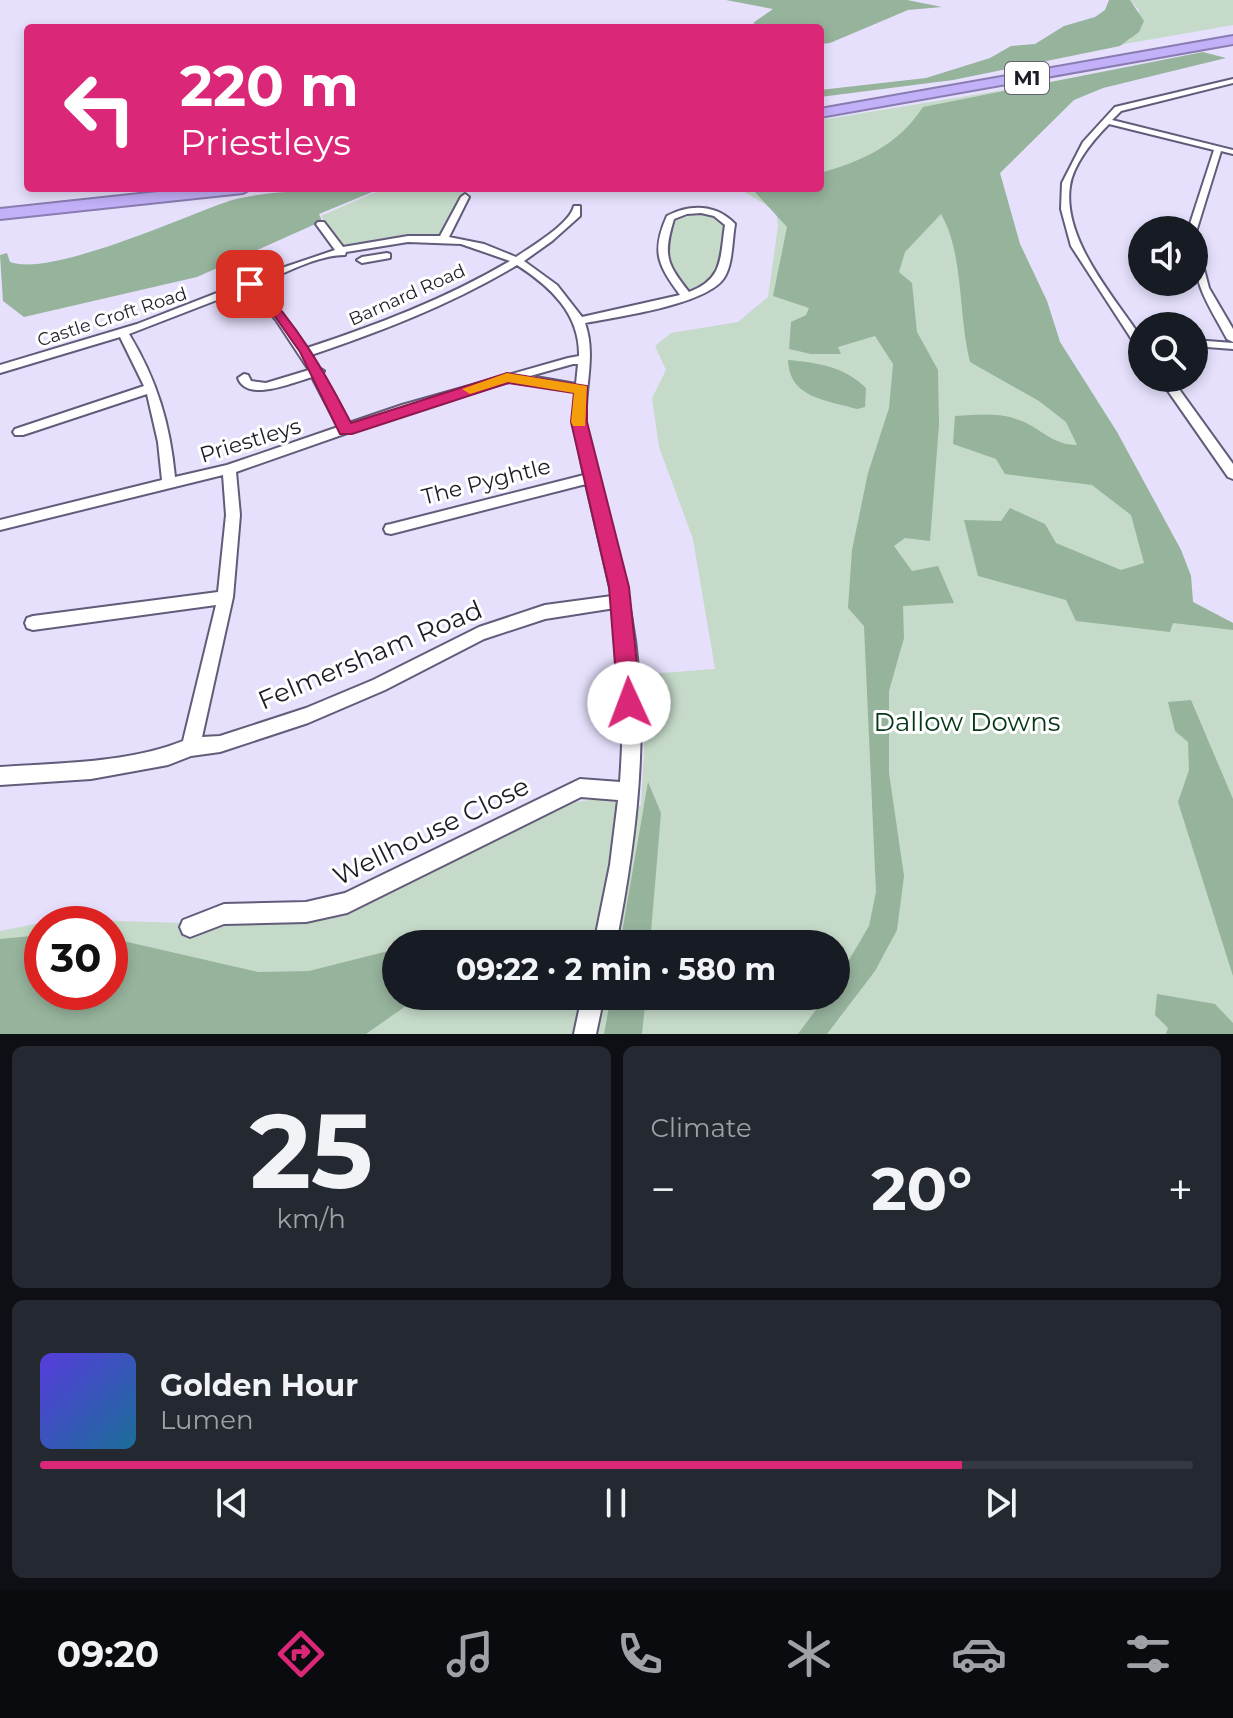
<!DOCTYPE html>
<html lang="en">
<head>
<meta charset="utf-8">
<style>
  :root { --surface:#171b24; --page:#242831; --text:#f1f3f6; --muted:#9ea1a6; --line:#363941; --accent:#db2777 }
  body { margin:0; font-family:Montserrat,sans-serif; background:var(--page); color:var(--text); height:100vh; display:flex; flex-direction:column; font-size:30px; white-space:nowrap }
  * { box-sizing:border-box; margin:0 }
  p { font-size:26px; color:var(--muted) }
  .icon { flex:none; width:44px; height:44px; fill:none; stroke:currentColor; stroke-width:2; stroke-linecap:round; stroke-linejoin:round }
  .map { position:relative; height:1034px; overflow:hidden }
  .details { display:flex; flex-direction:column; gap:12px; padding:12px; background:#0d0f14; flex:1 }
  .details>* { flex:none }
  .top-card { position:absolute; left:24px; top:24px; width:800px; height:168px; border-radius:8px; box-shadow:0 4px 12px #0003; background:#db2777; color:#fff; overflow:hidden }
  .buttons { position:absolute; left:1128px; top:216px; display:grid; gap:16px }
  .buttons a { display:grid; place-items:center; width:80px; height:80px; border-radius:50%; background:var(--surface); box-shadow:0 4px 12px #0003; font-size:40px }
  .speed { position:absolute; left:24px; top:906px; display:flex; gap:16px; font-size:40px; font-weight:700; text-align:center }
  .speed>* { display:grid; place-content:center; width:104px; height:104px; border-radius:50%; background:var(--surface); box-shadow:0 4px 12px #0003; line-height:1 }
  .speed .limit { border:12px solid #d22; background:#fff; color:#111 }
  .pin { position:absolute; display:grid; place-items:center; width:68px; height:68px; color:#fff; margin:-34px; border-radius:16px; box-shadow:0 4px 12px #0006 }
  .me { position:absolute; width:88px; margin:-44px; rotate:358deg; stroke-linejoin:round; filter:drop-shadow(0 0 6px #0008) }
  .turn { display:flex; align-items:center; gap:28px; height:168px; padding:0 24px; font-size:36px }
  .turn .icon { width:104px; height:104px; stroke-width:2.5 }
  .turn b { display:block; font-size:56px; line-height:68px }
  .big { font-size:60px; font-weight:700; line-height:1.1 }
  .details .tile { flex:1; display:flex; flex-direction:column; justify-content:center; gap:12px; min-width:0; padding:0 28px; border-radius:12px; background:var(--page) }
  .details .dial { align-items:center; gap:0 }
  .dial b { font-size:104px; line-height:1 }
  .song { display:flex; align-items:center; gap:24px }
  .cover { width:96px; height:96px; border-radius:12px; background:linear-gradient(135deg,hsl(250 70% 55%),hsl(200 70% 35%)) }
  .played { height:8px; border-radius:4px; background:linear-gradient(90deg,var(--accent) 80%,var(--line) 80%) }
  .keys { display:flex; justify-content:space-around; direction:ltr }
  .heat { display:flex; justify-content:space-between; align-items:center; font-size:44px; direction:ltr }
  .details .tiles { flex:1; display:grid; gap:12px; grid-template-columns:1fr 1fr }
  .tile:last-child { grid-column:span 2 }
  .trip { position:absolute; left:382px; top:930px; width:468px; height:80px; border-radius:40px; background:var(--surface); box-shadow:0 4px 12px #0003; font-weight:700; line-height:80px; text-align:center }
  .menu { display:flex; height:128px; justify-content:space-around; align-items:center; background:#090b0e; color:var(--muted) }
  .menu .icon { width:56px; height:56px }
  .menu .selected { color:var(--accent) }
  .menu b { font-size:36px; color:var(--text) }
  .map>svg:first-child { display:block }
  .green { fill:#c5dac9; fill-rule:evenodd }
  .forest { fill:#96b39c }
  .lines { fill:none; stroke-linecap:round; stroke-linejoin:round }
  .street-casing { stroke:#625b7a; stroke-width:4 }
  .highway-casing { stroke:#897cb0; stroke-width:4 }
  .street { fill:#fff; fill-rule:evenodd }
  .highway { fill:#c2b0f9; fill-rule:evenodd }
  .route { fill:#db2777; stroke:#8e194d; stroke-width:2 }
  .slow { fill:#f59e0b }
  .labels { text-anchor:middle; stroke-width:6; stroke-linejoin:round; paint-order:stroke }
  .far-street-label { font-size:18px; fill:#1f1c28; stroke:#fff }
  .shield { fill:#fff; stroke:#626068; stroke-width:2 }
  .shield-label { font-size:20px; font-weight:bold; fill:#1f1c28 }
  .street-label { font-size:22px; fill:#1f1c28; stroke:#fff }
  .near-street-label { font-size:26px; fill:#1f1c28; stroke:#fff }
  .near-park-label { font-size:26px; fill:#053718; stroke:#fff }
</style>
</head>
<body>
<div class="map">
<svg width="1233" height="1034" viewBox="0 0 1233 1034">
  <rect width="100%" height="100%" fill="#e6e0fc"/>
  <path class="green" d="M1130 0H1233V25L1119 45 1130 40 1139 10Z
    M1059 81 1103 88 1073 100 1000 173 1020 244 1047 301 1060 342 1117 432 1181 550 1191 576 1193 602 1233 623V1034H0V931L61 919 243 925 307 923 344 916 575 802 597 799 641 806 648 674 715 669 693 539 659 447 652 398 666 370 655 346 671 333 738 322 768 297 778 226 776 211 738 188H820V120ZM42 924H110V992H42ZM396 944H836V996H396Z
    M385 188H466L467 192 442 234 385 238 343 247 321 216Z
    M702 213 724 221 719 272 698 291C665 287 657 242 676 219Z"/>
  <path class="forest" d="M726 0H907L942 7 908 10 830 43 820 44V28H762L753 23 773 9Z
    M1109 0H1130L1144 21 1139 32 1120 46 953 80 820 97V90L926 78 990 58 1011 46 1035 44 1064 26 1095 17 1105 10Z
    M1203 52 1226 58 1103 88 1074 100 1000 173 1020 244 1047 301 1060 342 1117 432 1181 550 1191 576 1193 602 1233 623V630L1173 623 1170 632 1076 621 1066 600 978 576 964 520 1001 521 1010 508 1045 524 1056 543 1121 570 1144 563 1131 515 1092 485 1005 474 996 459 953 444 955 416C977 415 998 412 1019 420 1041 428 1052 445 1077 445L1066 422 1039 401 970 362C958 315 964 253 941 214L905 252 899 272 912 283 917 332 938 370 939 425 930 541 905 538 894 546 912 571 938 566 954 603 903 606 904 638 889 691V773L904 876 897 930 875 971 827 1034H798L826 996H836V982L869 926 876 892 864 626 848 608 852 550 868 473 889 408 893 364 875 336 838 347 841 354H811L789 349 791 322 806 315 809 308 773 296 787 227 754 191 820 188V173C863 161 898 145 923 107Z
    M327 188H382L319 214 322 221 197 277 24 317 3 301 0 255 7 253 10 262C52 277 182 217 229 201 258 192 296 192 327 188Z
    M788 360C819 363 843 366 866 388L865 407 857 409C826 400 789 398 788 360Z
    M1191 700 1233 799V976L1178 802 1189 770 1188 742 1175 731 1168 702Z
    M648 782 661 813 650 944H620Z
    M42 935V992H110V938L258 972 309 971 396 949V996H420L366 1034H0V939Z
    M1157 994 1215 1004 1233 1023V1034H1166L1168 1028 1155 1015Z
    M611 996H646L642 1034H604Z"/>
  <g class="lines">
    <defs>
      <path id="street" d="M1233 79V83L1121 111 1112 120 1233 150V154L1221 151 1196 232 1188 230 1214 150 1109 124C1094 139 1073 164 1070 186 1062 239 1114 297 1142 339V350L1138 349 1071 246 1061 209 1062 183 1083 142 1115 107Z
        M465 194 469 197 449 237 484 244 516 257C532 246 570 224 574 206H580V216L552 241 524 261 557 285 582 317 680 295C658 265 651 252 667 216 690 204 716 204 735 224 732 241 733 264 724 278 706 305 616 317 585 323 597 357 583 391 586 426 599 489 620 550 631 615 651 724 637 836 616 944H594L610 865 618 800 581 797 347 913 306 922 224 924 190 937 183 934 180 927 183 920 224 904 306 902 345 893 580 779 620 782C624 724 625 666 615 608L545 619 484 639 385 690 308 723 220 752 191 756 168 765 91 779 0 785V767C59 763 128 763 183 741L216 605 33 630 27 628 25 623 27 618 33 616 218 592 226 515 223 475 0 530V520L162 480 158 442 147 394 23 435H15L13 432 15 429 144 386 120 337 0 373V365L137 324 276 270 335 250 316 224 318 222H324L343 247 408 236H440L461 197ZM701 213 714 216 725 225C720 257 724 279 689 292 666 263 663 255 674 219L687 214ZM408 242 461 244 510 261C445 299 377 325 307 348L283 315 257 285C283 274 317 255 345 255L346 252ZM517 265C551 287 580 314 579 356L568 358 402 405 349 423 322 373 324 371 319 368 311 355C382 331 452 304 517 265ZM248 288 276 320 309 370 266 383 251 381 248 375 244 374 238 378C247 403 294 382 312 377L338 427 227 465 175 477C170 424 157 380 129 334ZM573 364H578L576 384 530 376ZM516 380 575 391 574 426 584 475 391 524 386 525 384 529 386 533 391 534 586 484 612 596 545 605 479 627 373 680 306 708 220 736 202 737 233 597 240 515 236 472 410 411Z
        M1194 247 1199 250 1209 288 1233 329V342L1227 339C1209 305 1194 287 1194 247Z
        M387 253 390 254V258L362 263 357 260 362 257Z
        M1194 340 1233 343V349L1194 346Z
        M1159 378H1171L1233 464V479L1228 477Z
        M582 996H604L596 1034H574Z"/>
      <path id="highway" d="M1233 36V44L820 117V109Z
        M195 188H252L243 193 0 219V209Z"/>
    </defs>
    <use href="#street" class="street-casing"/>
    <use href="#highway" class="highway-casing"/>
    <use href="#street" class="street"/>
    <use href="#highway" class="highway"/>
  </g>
  <path class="route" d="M245 281H255C297 324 323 369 351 423L507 373 587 386V422L629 587 641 703 637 711 629 714 622 711 618 703 609 587 571 422 574 393 508 383 352 434H340L300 352 276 318 245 286Z"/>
  <path class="slow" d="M507 373 587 386 585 426H573L571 422 574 393 508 382 470 394 462 389Z"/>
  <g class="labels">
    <g class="far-street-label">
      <text transform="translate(407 295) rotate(-24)" y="6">Barnard Road</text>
      <text transform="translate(112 317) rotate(-18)" y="6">Castle Croft Road</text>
    </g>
    <rect class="shield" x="1005" y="62" width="44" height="32" rx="6"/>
    <g class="shield-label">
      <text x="1027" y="85">M1</text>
    </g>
    <g class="street-label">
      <text transform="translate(250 440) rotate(-17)" y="8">Priestleys</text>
      <text transform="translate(486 481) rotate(-14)" y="8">The Pyghtle</text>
    </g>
    <g class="near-street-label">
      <text transform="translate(370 655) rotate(-23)" y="9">Felmersham Road</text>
      <text transform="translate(431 831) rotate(-26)" y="9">Wellhouse Close</text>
    </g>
    <g class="near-park-label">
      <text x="967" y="731">Dallow Downs</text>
    </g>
  </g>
</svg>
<div class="buttons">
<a><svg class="icon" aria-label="sound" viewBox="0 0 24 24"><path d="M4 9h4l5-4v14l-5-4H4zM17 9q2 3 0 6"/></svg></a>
<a><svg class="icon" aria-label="search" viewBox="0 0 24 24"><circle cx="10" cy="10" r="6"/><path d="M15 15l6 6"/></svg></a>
</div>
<div class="speed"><div class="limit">30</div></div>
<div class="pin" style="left:250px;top:284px;background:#d93025"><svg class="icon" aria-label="arrive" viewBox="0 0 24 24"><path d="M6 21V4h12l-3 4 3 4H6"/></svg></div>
<svg class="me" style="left:629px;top:703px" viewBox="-20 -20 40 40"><circle r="19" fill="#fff"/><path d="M0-13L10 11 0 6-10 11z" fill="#db2777"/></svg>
<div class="trip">09:22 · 2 min · 580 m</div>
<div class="top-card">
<div class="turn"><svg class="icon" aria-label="left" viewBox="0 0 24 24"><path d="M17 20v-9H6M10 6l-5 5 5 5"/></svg><div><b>220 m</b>Priestleys</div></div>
</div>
</div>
<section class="details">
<div class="tiles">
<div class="tile dial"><b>25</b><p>km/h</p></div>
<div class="tile"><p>Climate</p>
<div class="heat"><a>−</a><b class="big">20°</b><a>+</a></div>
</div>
<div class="tile">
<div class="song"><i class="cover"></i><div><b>Golden Hour</b><p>Lumen</p></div></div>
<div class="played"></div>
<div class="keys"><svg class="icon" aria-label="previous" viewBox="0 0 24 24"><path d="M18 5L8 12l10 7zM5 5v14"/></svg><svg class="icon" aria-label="pause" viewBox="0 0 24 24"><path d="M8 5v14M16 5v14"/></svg><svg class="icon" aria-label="next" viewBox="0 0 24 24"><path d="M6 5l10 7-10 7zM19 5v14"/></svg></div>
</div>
</div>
</section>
<nav class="menu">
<b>09:20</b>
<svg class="icon selected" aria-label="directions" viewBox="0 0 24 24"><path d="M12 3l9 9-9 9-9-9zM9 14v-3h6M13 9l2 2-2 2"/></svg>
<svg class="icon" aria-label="music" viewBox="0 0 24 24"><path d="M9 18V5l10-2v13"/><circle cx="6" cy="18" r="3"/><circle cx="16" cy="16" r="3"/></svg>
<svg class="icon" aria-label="phone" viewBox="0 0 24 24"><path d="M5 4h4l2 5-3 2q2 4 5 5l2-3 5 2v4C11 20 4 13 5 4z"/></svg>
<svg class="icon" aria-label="climate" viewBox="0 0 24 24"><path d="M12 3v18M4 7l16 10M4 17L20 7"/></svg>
<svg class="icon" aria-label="car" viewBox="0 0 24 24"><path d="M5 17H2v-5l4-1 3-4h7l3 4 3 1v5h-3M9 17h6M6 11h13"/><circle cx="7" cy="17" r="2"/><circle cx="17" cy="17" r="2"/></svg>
<svg class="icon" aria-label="filters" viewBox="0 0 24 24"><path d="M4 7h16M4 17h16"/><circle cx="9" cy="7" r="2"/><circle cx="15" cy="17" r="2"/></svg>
</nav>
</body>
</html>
